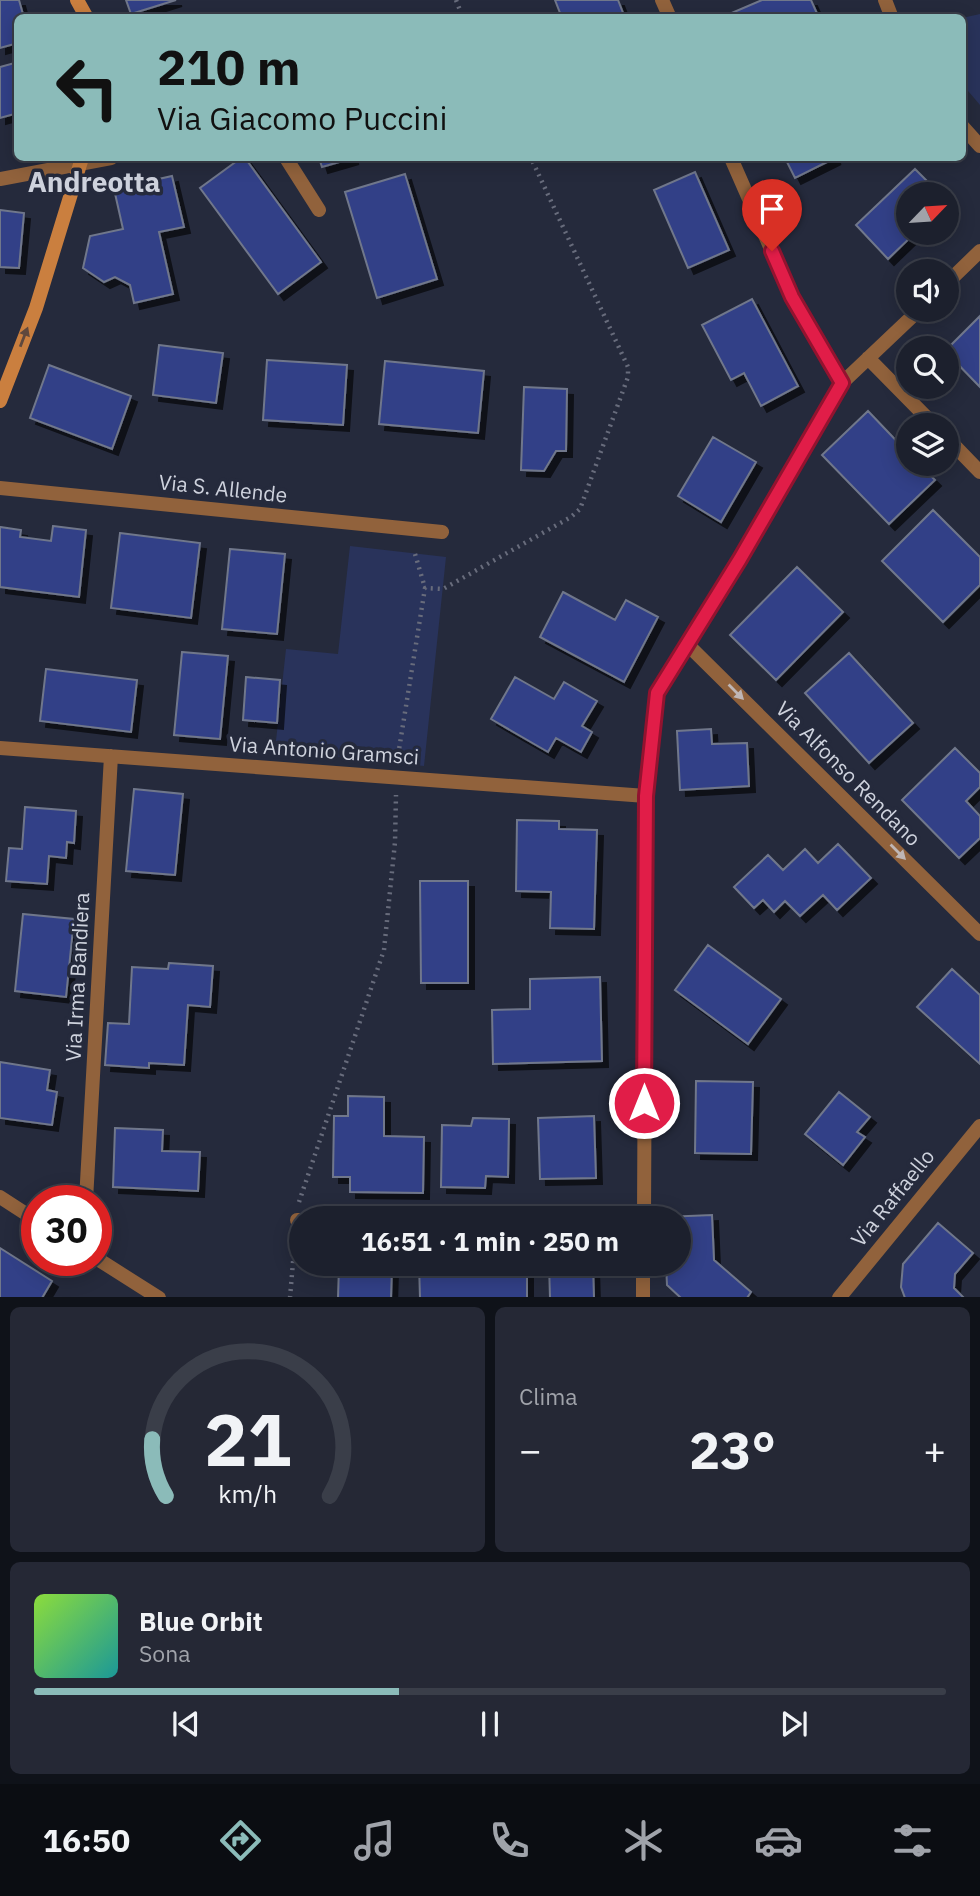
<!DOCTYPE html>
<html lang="it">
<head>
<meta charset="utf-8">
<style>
  :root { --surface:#1c202d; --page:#252835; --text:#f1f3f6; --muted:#a0a3aa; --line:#3a3e49; --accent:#8bbbb9 }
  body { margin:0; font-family:"IBM Plex Sans",sans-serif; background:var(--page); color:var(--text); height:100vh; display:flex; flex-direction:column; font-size:26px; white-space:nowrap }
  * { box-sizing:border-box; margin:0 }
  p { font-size:23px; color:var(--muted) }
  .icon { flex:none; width:38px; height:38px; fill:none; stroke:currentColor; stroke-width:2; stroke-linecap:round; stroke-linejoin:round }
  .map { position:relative; height:1297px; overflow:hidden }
  .sheet { display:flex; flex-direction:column; gap:10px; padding:10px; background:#0f1219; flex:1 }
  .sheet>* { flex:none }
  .banner { position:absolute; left:14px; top:14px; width:952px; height:147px; border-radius:10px; box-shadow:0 4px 18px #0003,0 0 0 2px var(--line); background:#8bbbb9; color:#111; overflow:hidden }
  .needle { width:46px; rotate:65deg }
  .controls { position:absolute; left:896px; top:182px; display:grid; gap:14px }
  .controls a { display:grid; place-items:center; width:63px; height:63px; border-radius:50%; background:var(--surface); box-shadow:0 4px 18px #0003,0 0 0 2px var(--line); font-size:35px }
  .speed { position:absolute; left:21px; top:1185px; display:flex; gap:14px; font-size:35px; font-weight:700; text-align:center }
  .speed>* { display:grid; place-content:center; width:91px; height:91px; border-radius:50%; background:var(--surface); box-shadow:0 4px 18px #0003,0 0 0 2px var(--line); line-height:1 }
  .speed .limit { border:10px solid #d22; background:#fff; color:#111 }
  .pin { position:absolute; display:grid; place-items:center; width:60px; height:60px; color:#fff; margin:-72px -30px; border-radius:50% 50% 50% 0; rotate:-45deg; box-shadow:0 0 7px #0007 }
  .pin .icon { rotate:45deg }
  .me { position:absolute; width:77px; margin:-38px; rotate:0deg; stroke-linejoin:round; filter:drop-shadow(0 0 5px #0008) }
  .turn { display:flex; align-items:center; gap:24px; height:147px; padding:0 28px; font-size:32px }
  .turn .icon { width:91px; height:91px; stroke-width:2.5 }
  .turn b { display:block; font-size:49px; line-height:60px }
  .big { font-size:52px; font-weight:700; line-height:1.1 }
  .sheet .tile { flex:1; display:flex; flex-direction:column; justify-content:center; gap:10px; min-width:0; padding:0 24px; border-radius:10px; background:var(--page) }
  .sheet .dial { align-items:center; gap:0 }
  .dial svg { height:182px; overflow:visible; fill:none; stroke:var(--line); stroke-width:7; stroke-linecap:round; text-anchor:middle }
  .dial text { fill:var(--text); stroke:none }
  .song { display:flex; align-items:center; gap:21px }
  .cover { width:84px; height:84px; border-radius:10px; background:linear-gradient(135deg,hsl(90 70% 55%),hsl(180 70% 35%)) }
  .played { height:7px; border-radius:4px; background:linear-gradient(90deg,var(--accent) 40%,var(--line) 40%) }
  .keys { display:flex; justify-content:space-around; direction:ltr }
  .heat { display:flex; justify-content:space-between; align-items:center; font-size:38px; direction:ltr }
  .sheet .tiles { flex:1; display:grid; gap:10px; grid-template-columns:1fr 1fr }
  .tile:last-child { grid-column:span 2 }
  .trip { position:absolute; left:289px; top:1206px; width:402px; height:70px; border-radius:35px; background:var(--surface); box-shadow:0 4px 18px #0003,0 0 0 2px var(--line); font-weight:700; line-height:70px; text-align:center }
  .dock { display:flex; height:112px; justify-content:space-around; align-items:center; background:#0b0d12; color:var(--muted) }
  .dock .icon { width:49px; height:49px }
  .dock .on { color:var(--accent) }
  .dock b { font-size:32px; color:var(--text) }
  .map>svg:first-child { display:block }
  .green { fill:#29335b }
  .building { fill:#324087; stroke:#70778b; stroke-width:2; filter:url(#shadow) }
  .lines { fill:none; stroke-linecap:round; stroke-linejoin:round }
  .path { stroke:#686c7c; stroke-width:4.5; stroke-dasharray:2 5; stroke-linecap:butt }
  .street { stroke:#91623c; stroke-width:14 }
  .secondary { stroke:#ca7f3f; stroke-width:14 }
  .oneway { fill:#5f483d }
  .oneway2 { fill:#bfb6b5 }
  .route-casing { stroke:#92132f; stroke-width:18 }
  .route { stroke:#e11d48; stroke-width:12 }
  .labels { text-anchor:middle; stroke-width:7; stroke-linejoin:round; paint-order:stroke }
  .street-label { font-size:21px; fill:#ced2dd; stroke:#252a3c }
  .district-label { font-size:28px; font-weight:bold; fill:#ced2dd; stroke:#252a3c }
</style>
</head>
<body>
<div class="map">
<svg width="980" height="1298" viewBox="0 0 980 1298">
  <defs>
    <filter id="shadow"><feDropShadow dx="6" dy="6" stdDeviation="0" flood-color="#0009"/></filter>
  </defs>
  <rect width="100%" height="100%" fill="#252a3c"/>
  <path class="green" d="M980 14V105L963 85 962 18Z
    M350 546 446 557 424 766 275 750 286 649 338 654Z"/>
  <path class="building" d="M0 0H19L24 18H18V43L0 48Z
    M126 0H176L131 14Z
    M555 0H618L625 18H562Z
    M762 0H811L819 18H720Z
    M18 62V113L0 118V67Z
    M241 158H245L321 262 278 294 200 188Z
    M319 158H353L322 167Z
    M785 158H835L795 178Z
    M915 169 940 194H908V233H915L888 259 856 225Z
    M695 172 729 250 688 268 654 190Z
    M405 174 437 279 377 298 345 192Z
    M172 176 184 227 159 232 173 294 134 303 130 285 115 277 104 282 83 268 90 236 123 229 114 189Z
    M0 210 24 213 19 268 0 267Z
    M752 299 798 386 761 406 744 373 731 380 702 325Z
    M980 316V387L947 353V349Z
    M159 345 223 353 216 403 153 395Z
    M267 360 347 365 343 425 263 420Z
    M385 361 484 371 478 433 379 424Z
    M49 365 131 396 112 449 30 418Z
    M524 387 567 389 566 451H556L544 471 521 470Z
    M868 411 908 453V464H919L935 480 889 524 822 455Z
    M713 437 756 462 721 522 678 496Z
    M933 510 980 557V585L943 622 882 561Z
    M53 526 86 530 79 597 0 587V527L21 530 20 537 51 541Z
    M120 533 200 543 191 618 111 608Z
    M230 549 285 554 277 634 222 629Z
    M797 567 843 612 776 680 730 635Z
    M563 592 615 620 626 600 658 617 624 682 540 637Z
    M182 652 228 656 220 739 174 735Z
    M849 653 913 723 869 763 805 693Z
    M46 669 137 680 131 732 40 721Z
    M246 677 280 680 277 723 243 720Z
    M515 677 554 699 564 682 597 701 582 726 592 732 581 752 556 738 548 752 491 719Z
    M711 729 712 744 747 743 749 786 680 790 677 731Z
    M955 748 980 773V787L966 801 980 816V838L959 858 902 800Z
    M134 789 183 794 175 875 126 871Z
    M25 807 76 811 74 843 67 842 66 858 49 856 47 884 6 881 9 848 22 849Z
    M517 820 559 821V829L597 830 594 929 550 928 551 892 516 891Z
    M838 844 871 878 837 910 823 895 800 916 785 901 774 912 763 900 754 908 734 887 768 855 783 870 805 849 818 863Z
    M420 881H468V983H421Z
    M23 914 74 919 66 997 15 991Z
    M708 945 781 999 748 1044 675 990Z
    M169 963 213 966 210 1007 188 1005 184 1065 149 1063V1068L105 1065 108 1023 129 1024 132 967 168 969Z
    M952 969 980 995V1064L917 1007Z
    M600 977 602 1061 493 1064 492 1010 530 1009V979Z
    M0 1062 50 1070 47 1090 57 1092 52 1125 0 1118Z
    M696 1081 753 1082 751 1154 695 1153Z
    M839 1092 870 1117 857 1132 865 1137 843 1165 805 1134Z
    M348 1096 384 1097V1136L424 1137 423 1193 350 1192V1177H333L334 1116H348Z
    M594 1116 596 1178 540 1179 538 1118Z
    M473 1118 509 1119 508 1177 486 1176 485 1188 441 1187 442 1125 471 1126Z
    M115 1128 163 1130 162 1151 200 1152 198 1191 113 1187Z
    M712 1215 714 1260 751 1292 747 1298H681L667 1285 666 1264H679V1218L664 1217Z
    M938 1223 973 1253 955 1274 954 1288 964 1298H905L901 1287 903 1264Z
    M0 1248 52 1281 42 1298H0Z
    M419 1264H527V1298H420Z
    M549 1264H593L594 1298H550Z
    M339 1266 392 1267 391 1298H338Z"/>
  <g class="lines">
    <path class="path" d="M456 0 463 18
      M415 554 425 588
      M397 762 425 588 443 589 571 517 580 509 628 377V367L531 158
      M299 1202 384 950 395 842 396 795
      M290 1298 295 1238"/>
    <path class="street" d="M662 0 670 18
      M885 0 892 18
      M962 126 980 146
      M286 158 319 210
      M731 158 792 297 842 383
      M0 179 111 158
      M947 283 980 251
      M868 358 934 425
      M947 438 980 472
      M0 488 442 532
      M687 644 980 934
      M0 748 646 796
      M0 1197 37 1221
      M86 1200 111 756
      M437 1218 644 1215
      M644 1218 646 796 657 693 740 560 842 383 919 310
      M297 1220H301
      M96 1258 159 1298
      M643 1298V1264
      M839 1298 980 1126"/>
    <path class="secondary" d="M77 0 87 18
      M0 401 36 308 82 158"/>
  </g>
  <defs><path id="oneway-solid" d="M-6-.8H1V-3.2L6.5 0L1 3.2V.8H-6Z" transform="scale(1.75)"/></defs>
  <use class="oneway" href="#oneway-solid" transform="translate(24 337) rotate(-69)"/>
  <g class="oneway2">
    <use href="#oneway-solid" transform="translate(736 692) rotate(45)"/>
    <use href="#oneway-solid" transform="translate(898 852) rotate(45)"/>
  </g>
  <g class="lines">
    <defs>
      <path id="route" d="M644 1103 646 796 657 693 740 559 842 383 792 297 772 251"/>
    </defs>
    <use href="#route" class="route-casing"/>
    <use href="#route" class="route"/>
  </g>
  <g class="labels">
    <g class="street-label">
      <text transform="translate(223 489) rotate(6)" y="7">Via S. Allende</text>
      <text transform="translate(324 751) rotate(4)" y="7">Via Antonio Gramsci</text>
      <text transform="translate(848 774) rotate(45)" y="7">Via Alfonso Rendano</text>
      <text transform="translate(78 977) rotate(-87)" y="7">Via Irma Bandiera</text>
      <text transform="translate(893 1198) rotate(-51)" y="7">Via Raffaello</text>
    </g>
    <g class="district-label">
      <text x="94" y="192">Andreotta</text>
    </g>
  </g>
</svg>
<div class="controls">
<a><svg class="needle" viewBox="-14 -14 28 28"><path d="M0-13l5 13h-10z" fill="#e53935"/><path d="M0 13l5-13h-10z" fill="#a0a3aa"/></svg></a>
<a><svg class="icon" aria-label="sound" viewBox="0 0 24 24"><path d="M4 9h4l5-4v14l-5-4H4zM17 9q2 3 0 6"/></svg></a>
<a><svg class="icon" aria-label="search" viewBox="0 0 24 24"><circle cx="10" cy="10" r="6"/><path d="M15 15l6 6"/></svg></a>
<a><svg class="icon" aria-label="layers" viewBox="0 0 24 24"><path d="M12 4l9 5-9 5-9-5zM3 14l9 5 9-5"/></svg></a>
</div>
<div class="speed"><div class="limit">30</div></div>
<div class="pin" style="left:772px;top:251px;background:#d93025"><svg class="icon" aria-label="arrive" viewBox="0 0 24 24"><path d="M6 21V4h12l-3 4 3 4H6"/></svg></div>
<svg class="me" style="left:644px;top:1103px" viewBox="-20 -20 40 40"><circle r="17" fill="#e11d48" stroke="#fff" stroke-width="3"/><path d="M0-11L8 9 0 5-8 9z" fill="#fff"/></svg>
<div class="trip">16:51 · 1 min · 250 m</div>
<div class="banner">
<div class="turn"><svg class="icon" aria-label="left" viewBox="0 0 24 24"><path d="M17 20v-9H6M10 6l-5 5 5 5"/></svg><div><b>210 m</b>Via Giacomo Puccini</div></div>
</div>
</div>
<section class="sheet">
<div class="tiles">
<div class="tile dial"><svg viewBox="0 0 100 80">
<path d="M14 69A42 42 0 1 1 86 69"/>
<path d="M14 69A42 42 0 0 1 8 44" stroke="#8bbbb9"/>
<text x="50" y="56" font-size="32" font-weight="700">21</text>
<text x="50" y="72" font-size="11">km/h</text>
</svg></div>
<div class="tile"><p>Clima</p>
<div class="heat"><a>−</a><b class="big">23°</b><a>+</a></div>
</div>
<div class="tile">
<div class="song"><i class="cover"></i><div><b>Blue Orbit</b><p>Sona</p></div></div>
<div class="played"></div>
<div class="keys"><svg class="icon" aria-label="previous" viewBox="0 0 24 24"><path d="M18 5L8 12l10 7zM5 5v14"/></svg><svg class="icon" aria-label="pause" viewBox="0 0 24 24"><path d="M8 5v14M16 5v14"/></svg><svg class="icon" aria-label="next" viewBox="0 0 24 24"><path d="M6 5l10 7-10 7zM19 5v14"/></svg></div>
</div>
</div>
</section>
<nav class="dock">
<b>16:50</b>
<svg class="icon on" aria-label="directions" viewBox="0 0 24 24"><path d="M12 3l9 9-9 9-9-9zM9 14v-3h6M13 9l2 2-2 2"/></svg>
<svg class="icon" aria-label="music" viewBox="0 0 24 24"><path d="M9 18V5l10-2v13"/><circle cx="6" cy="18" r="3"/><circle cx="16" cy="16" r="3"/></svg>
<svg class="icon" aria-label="phone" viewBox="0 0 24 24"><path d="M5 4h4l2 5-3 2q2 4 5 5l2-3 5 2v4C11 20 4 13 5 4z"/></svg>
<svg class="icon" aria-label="climate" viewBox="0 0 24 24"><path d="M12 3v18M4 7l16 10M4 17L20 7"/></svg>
<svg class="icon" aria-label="car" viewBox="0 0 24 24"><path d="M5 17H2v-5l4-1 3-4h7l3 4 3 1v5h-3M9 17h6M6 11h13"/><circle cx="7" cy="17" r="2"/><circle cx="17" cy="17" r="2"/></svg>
<svg class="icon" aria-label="filters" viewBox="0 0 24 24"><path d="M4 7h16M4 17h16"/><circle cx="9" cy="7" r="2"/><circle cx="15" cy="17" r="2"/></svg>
</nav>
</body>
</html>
